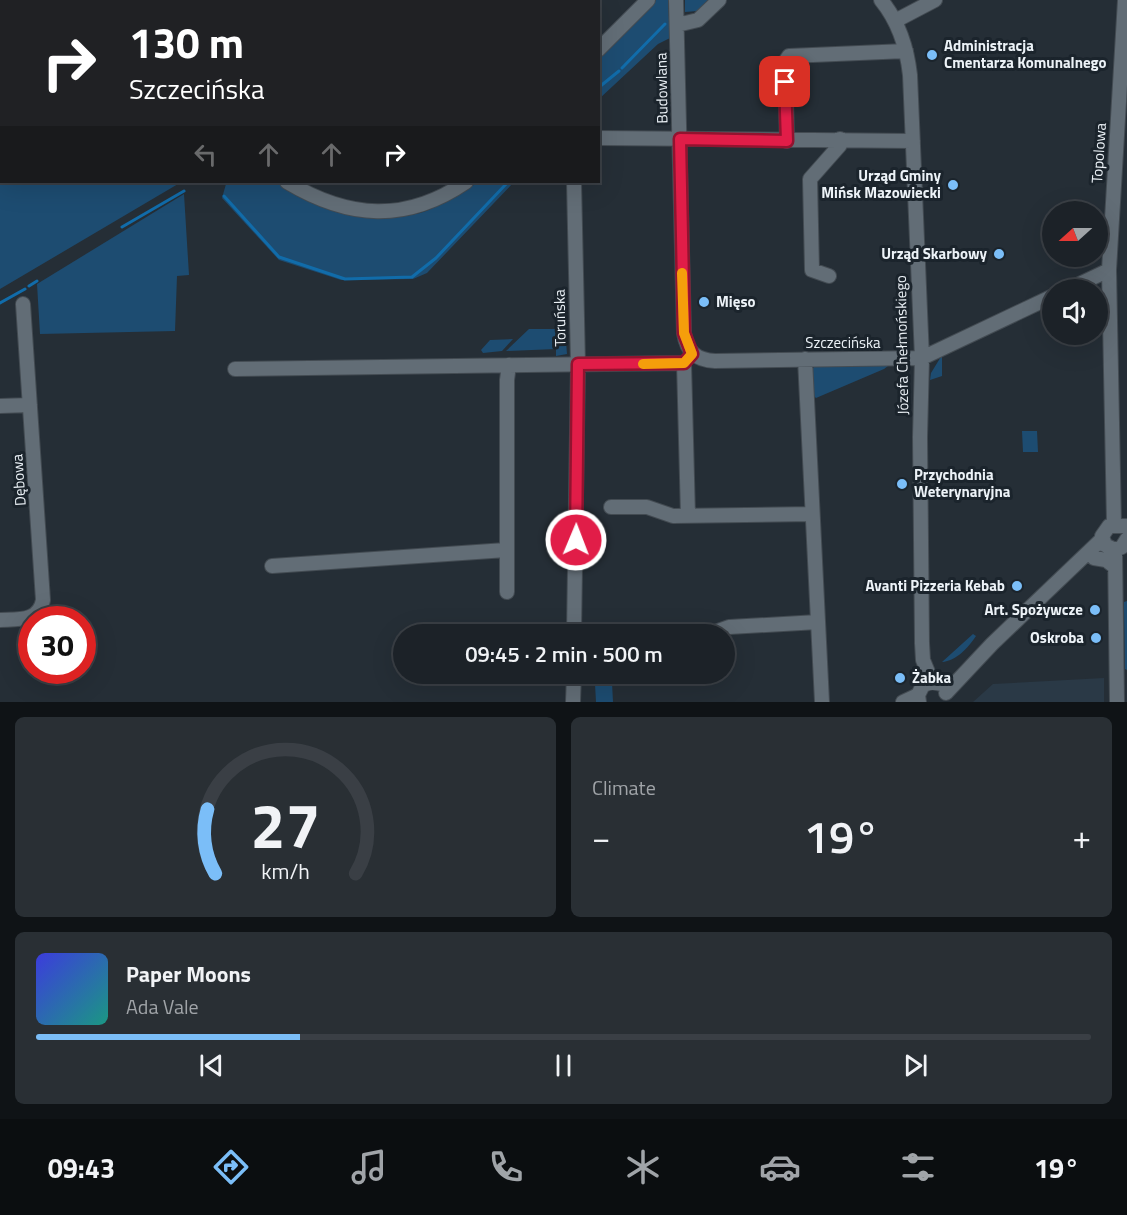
<!DOCTYPE html>
<html lang="en">
<head>
<meta charset="utf-8">
<style>
  :root { --surface:#1c2228; --page:#292f34; --text:#f1f3f6; --muted:#a0a4a8; --line:#3a3f45; --accent:#7bbef8 }
  body { margin:0; font-family:"Titillium Web",sans-serif; background:var(--page); color:var(--text); height:100vh; display:flex; flex-direction:column; font-size:22px; white-space:nowrap }
  * { box-sizing:border-box; margin:0 }
  p { font-size:20px; color:var(--muted) }
  .icon { flex:none; width:33px; height:33px; fill:none; stroke:currentColor; stroke-width:2; stroke-linecap:round; stroke-linejoin:round }
  .map { position:relative; height:702px; overflow:hidden }
  .panel { display:flex; flex-direction:column; gap:15px; padding:15px; background:#0f1316; flex:1 }
  .panel>* { flex:none }
  .top-card { position:absolute; left:0px; top:0px; width:600px; height:183px; box-shadow:0 6px 24px #0002,0 0 0 2px var(--line); background:#202124; color:#fff; overflow:hidden }
  .needle { width:39px; rotate:249deg }
  .buttons { position:absolute; left:1042px; top:201px; display:grid; gap:12px }
  .buttons a { display:grid; place-items:center; width:66px; height:66px; border-radius:50%; background:var(--surface); box-shadow:0 6px 24px #0002,0 0 0 2px var(--line); font-size:30px }
  .speed { position:absolute; left:18px; top:606px; display:flex; gap:12px; font-size:30px; font-weight:700; text-align:center }
  .speed>* { display:grid; place-content:center; width:78px; height:78px; border-radius:50%; background:var(--surface); box-shadow:0 6px 24px #0002,0 0 0 2px var(--line); line-height:1 }
  .speed .limit { border:9px solid #d22; background:#fff; color:#111 }
  .pin { position:absolute; display:grid; place-items:center; width:51px; height:51px; color:#fff; margin:-26px; border-radius:12px; box-shadow:0 3px 9px #0006 }
  .me { position:absolute; width:66px; margin:-33px; rotate:1deg; stroke-linejoin:round; filter:drop-shadow(0 0 4px #0008) }
  .turn { display:flex; align-items:center; gap:21px; height:126px; padding:0 30px; font-size:27px }
  .turn .icon { width:78px; height:78px; stroke-width:2.5 }
  .turn b { display:block; font-size:42px; line-height:51px }
  .lanes { display:flex; align-items:center; height:57px; padding:0 30px; background:#0003; justify-content:center; gap:30px; direction:ltr }
  .lanes .off { opacity:.35 }
  .big { font-size:45px; font-weight:600; line-height:1.1 }
  .panel .widget { flex:1; display:flex; flex-direction:column; justify-content:center; gap:9px; min-width:0; padding:0 21px; border-radius:9px; background:var(--page) }
  .panel .dial { align-items:center; gap:0 }
  .dial svg { height:156px; overflow:visible; fill:none; stroke:var(--line); stroke-width:7; stroke-linecap:round; text-anchor:middle }
  .dial text { fill:var(--text); stroke:none }
  .song { display:flex; align-items:center; gap:18px }
  .cover { width:72px; height:72px; border-radius:9px; background:linear-gradient(135deg,hsl(240 70% 55%),hsl(170 70% 35%)) }
  .played { height:6px; border-radius:3px; background:linear-gradient(90deg,var(--accent) 25%,var(--line) 25%) }
  .keys { display:flex; justify-content:space-around; direction:ltr }
  .heat { display:flex; justify-content:space-between; align-items:center; font-size:33px; direction:ltr }
  .panel .tiles { flex:1; display:grid; gap:15px; grid-template-columns:1fr 1fr }
  .widget:last-child { grid-column:span 2 }
  .trip { position:absolute; left:393px; top:624px; width:342px; height:60px; border-radius:30px; background:var(--surface); box-shadow:0 6px 24px #0002,0 0 0 2px var(--line); font-weight:600; line-height:60px; text-align:center }
  .tab-bar { display:flex; height:96px; justify-content:space-around; align-items:center; background:#0b0e10; color:var(--muted) }
  .tab-bar .icon { width:42px; height:42px }
  .tab-bar .selected { color:var(--accent) }
  .tab-bar b { font-size:27px; color:var(--text) }
  .map>svg:first-child { display:block }
  .built { fill:#2a3946 }
  .green { fill:#1d4c71 }
  .lines { fill:none; stroke-linecap:round; stroke-linejoin:round }
  .stream { stroke:#116caa; stroke-width:3 }
  .minor-casing { stroke:#434b52; stroke-width:16 }
  .minor { stroke:#626d76; stroke-width:14 }
  .route-casing { stroke:#92132f; stroke-width:15 }
  .route { stroke:#e11d48; stroke-width:10 }
  .slow { stroke:#f59e0b; stroke-width:10 }
  .poi-dot { fill:#7bbef8; stroke:#1b242c; stroke-width:2 }
  .labels { text-anchor:middle; stroke-width:6; stroke-linejoin:round; paint-order:stroke }
  .poi-label { font-size:15px; font-weight:bold; fill:#ecf2f7; stroke:#1b242c; text-anchor:end }
  .street-label { font-size:15px; fill:#ecf2f7; stroke:#1b242c }
</style>
</head>
<body>
<div class="map">
<svg width="1127" height="702" viewBox="0 0 1127 702">
  <rect width="100%" height="100%" fill="#252e36"/>
  <path class="built" d="M1104 678V702H973L993 684Z"/>
  <path class="green" d="M0 0 152 1 2 2V182H279C321 209 369 226 420 213 442 207 461 188 482 182 491 179 505 182 514 182L427 273 413 279 341 280 279 260 222 198 226 184H178L0 289Z
    M656 0H668L670 38 658 44 599 99V54Z
    M685 0H708L697 11 685 12Z
    M184 194 189 275 177 276 175 331 40 334 37 284Z
    M529 329H565L567 354 556 356V349L506 351Z
    M513 339 502 351 483 353 481 350 490 340Z
    M942 355V376L930 380 931 373Z
    M886 364 888 366 884 369 816 398 811 393V372L815 365Z
    M1022 431H1037L1038 452H1023Z
    M1127 601V670L1125 669 1124 607V602Z
    M973 634 976 636C968 648 956 661 942 662Z
    M612 683 613 702H596L595 684Z"/>
  <g class="lines">
    <path class="stream" d="M622 68 665 24
      M598 88 619 71
      M224 196 279 257 345 279 412 277 436 258 508 182
      M122 227 184 191
      M29 286 37 281
      M0 303 25 289"/>
    <defs>
      <path id="minor" d="M168 0 169 2
        M282 0V2
        M408 0 410 2
        M676 0 684 333C687 352 696 360 715 361L922 358 1053 296
        M881 0C899 22 907 48 910 75L922 358 920 437 922 643 923 660 932 682
        M495 2 496 0
        M895 21 935 0
        M677 25 698 20 719 0
        M598 50 648 0
        M598 138 913 141
        M787 141 785 62 789 56 906 51
        M287 182C349 219 406 223 466 182
        M574 182 578 364 574 634
        M829 276 812 270 810 179 840 145V139
        M1067 290 1109 270
        M805 359 822 702
        M684 363 688 516
        M235 369 684 363
        M0 406 30 405
        M611 507H647L673 516 812 514
        M1114 524 1109 270 1125 0
        M1127 526H1109L1102 536 1105 545 1115 550 1122 547 1127 539
        M1115 550 1117 702
        M1094 558 1106 560 1115 567
        M272 566 506 550
        M507 592V380L509 365
        M0 620C18 619 39 622 43 600L23 304
        M692 634 715 632 729 627 818 622
        M946 693 992 644 1102 539
        M573 702 574 674
        M903 702 918 695
        M919 702 918 695 923 685 932 682 941 684"/>
    </defs>
    <use href="#minor" class="minor-casing"/>
    <use href="#minor" class="minor"/>
  </g>
  <g class="lines">
    <defs>
      <path id="route" d="M576 540 578 364 680 363H684L692 354 684 333 680 139 787 141 785 82"/>
    </defs>
    <use href="#route" class="route-casing"/>
    <use href="#route" class="route"/>
    <path class="slow" d="M643 364 684 363 692 354 684 333 682 273"/>
  </g>
  <g class="poi-dot">
    <circle cx="932" cy="55" r="6"/>
    <circle cx="953" cy="185" r="6"/>
    <circle cx="999" cy="254" r="6"/>
    <circle cx="704" cy="302" r="6"/>
    <circle cx="902" cy="484" r="6"/>
    <circle cx="1017" cy="586" r="6"/>
    <circle cx="1095" cy="610" r="6"/>
    <circle cx="1096" cy="638" r="6"/>
    <circle cx="900" cy="678" r="6"/>
  </g>
  <g class="labels">
    <g class="poi-label">
      <text x="944" y="51" text-anchor="start">Administracja<tspan x="944" dy="17">Cmentarza Komunalnego</tspan></text>
      <text x="941" y="181">Urząd Gminy<tspan x="941" dy="17">Mińsk Mazowiecki</tspan></text>
      <text x="987" y="259">Urząd Skarbowy</text>
      <text x="716" y="307" text-anchor="start">Mięso</text>
      <text x="914" y="480" text-anchor="start">Przychodnia<tspan x="914" dy="17">Weterynaryjna</tspan></text>
      <text x="1005" y="591">Avanti Pizzeria Kebab</text>
      <text x="1083" y="615">Art. Spożywcze</text>
      <text x="1084" y="643">Oskroba</text>
      <text x="912" y="683" text-anchor="start">Żabka</text>
    </g>
    <g class="street-label">
      <text transform="translate(662 88) rotate(-91)" y="5">Budowlana</text>
      <text transform="translate(1099 153) rotate(-86)" y="5">Topolowa</text>
      <text transform="translate(560 318) rotate(-91)" y="5">Toruńska</text>
      <text x="843" y="348">Szczecińska</text>
      <text transform="translate(902 345) rotate(-91)" y="5">Józefa Chełmońskiego</text>
      <text transform="translate(19 480) rotate(-94)" y="5">Dębowa</text>
    </g>
  </g>
</svg>
<div class="buttons">
<a><svg class="needle" viewBox="-14 -14 28 28"><path d="M0-13l5 13h-10z" fill="#e53935"/><path d="M0 13l5-13h-10z" fill="#a0a4a8"/></svg></a>
<a><svg class="icon" aria-label="sound" viewBox="0 0 24 24"><path d="M4 9h4l5-4v14l-5-4H4zM17 9q2 3 0 6"/></svg></a>
</div>
<div class="speed"><div class="limit">30</div></div>
<div class="pin" style="left:785px;top:82px;background:#d93025"><svg class="icon" aria-label="arrive" viewBox="0 0 24 24"><path d="M6 21V4h12l-3 4 3 4H6"/></svg></div>
<svg class="me" style="left:576px;top:540px" viewBox="-20 -20 40 40"><circle r="17" fill="#e11d48" stroke="#fff" stroke-width="3"/><path d="M0-11L8 9 0 5-8 9z" fill="#fff"/></svg>
<div class="trip">09:45 · 2 min · 500 m</div>
<div class="top-card">
<div class="turn"><svg class="icon" aria-label="right" viewBox="0 0 24 24"><path d="M7 20v-9h11M14 6l5 5-5 5"/></svg><div><b>130 m</b>Szczecińska</div></div>
<div class="lanes"><svg class="icon off" aria-label="left" viewBox="0 0 24 24"><path d="M17 20v-9H6M10 6l-5 5 5 5"/></svg><svg class="icon off" aria-label="ahead" viewBox="0 0 24 24"><path d="M12 20V5M6 11l6-6 6 6"/></svg><svg class="icon off" aria-label="ahead" viewBox="0 0 24 24"><path d="M12 20V5M6 11l6-6 6 6"/></svg><svg class="icon" aria-label="right" viewBox="0 0 24 24"><path d="M7 20v-9h11M14 6l5 5-5 5"/></svg></div>
</div>
</div>
<section class="panel">
<div class="tiles">
<div class="widget dial"><svg viewBox="0 0 100 80">
<path d="M14 69A42 42 0 1 1 86 69"/>
<path d="M14 69A42 42 0 0 1 10 36" stroke="#7bbef8"/>
<text x="50" y="56" font-size="32" font-weight="700">27</text>
<text x="50" y="72" font-size="11">km/h</text>
</svg></div>
<div class="widget"><p>Climate</p>
<div class="heat"><a>−</a><b class="big">19°</b><a>+</a></div>
</div>
<div class="widget">
<div class="song"><i class="cover"></i><div><b>Paper Moons</b><p>Ada Vale</p></div></div>
<div class="played"></div>
<div class="keys"><svg class="icon" aria-label="previous" viewBox="0 0 24 24"><path d="M18 5L8 12l10 7zM5 5v14"/></svg><svg class="icon" aria-label="pause" viewBox="0 0 24 24"><path d="M8 5v14M16 5v14"/></svg><svg class="icon" aria-label="next" viewBox="0 0 24 24"><path d="M6 5l10 7-10 7zM19 5v14"/></svg></div>
</div>
</div>
</section>
<nav class="tab-bar">
<b>09:43</b>
<svg class="icon selected" aria-label="directions" viewBox="0 0 24 24"><path d="M12 3l9 9-9 9-9-9zM9 14v-3h6M13 9l2 2-2 2"/></svg>
<svg class="icon" aria-label="music" viewBox="0 0 24 24"><path d="M9 18V5l10-2v13"/><circle cx="6" cy="18" r="3"/><circle cx="16" cy="16" r="3"/></svg>
<svg class="icon" aria-label="phone" viewBox="0 0 24 24"><path d="M5 4h4l2 5-3 2q2 4 5 5l2-3 5 2v4C11 20 4 13 5 4z"/></svg>
<svg class="icon" aria-label="climate" viewBox="0 0 24 24"><path d="M12 3v18M4 7l16 10M4 17L20 7"/></svg>
<svg class="icon" aria-label="car" viewBox="0 0 24 24"><path d="M5 17H2v-5l4-1 3-4h7l3 4 3 1v5h-3M9 17h6M6 11h13"/><circle cx="7" cy="17" r="2"/><circle cx="17" cy="17" r="2"/></svg>
<svg class="icon" aria-label="filters" viewBox="0 0 24 24"><path d="M4 7h16M4 17h16"/><circle cx="9" cy="7" r="2"/><circle cx="15" cy="17" r="2"/></svg>
<b>19°</b>
</nav>
</body>
</html>
